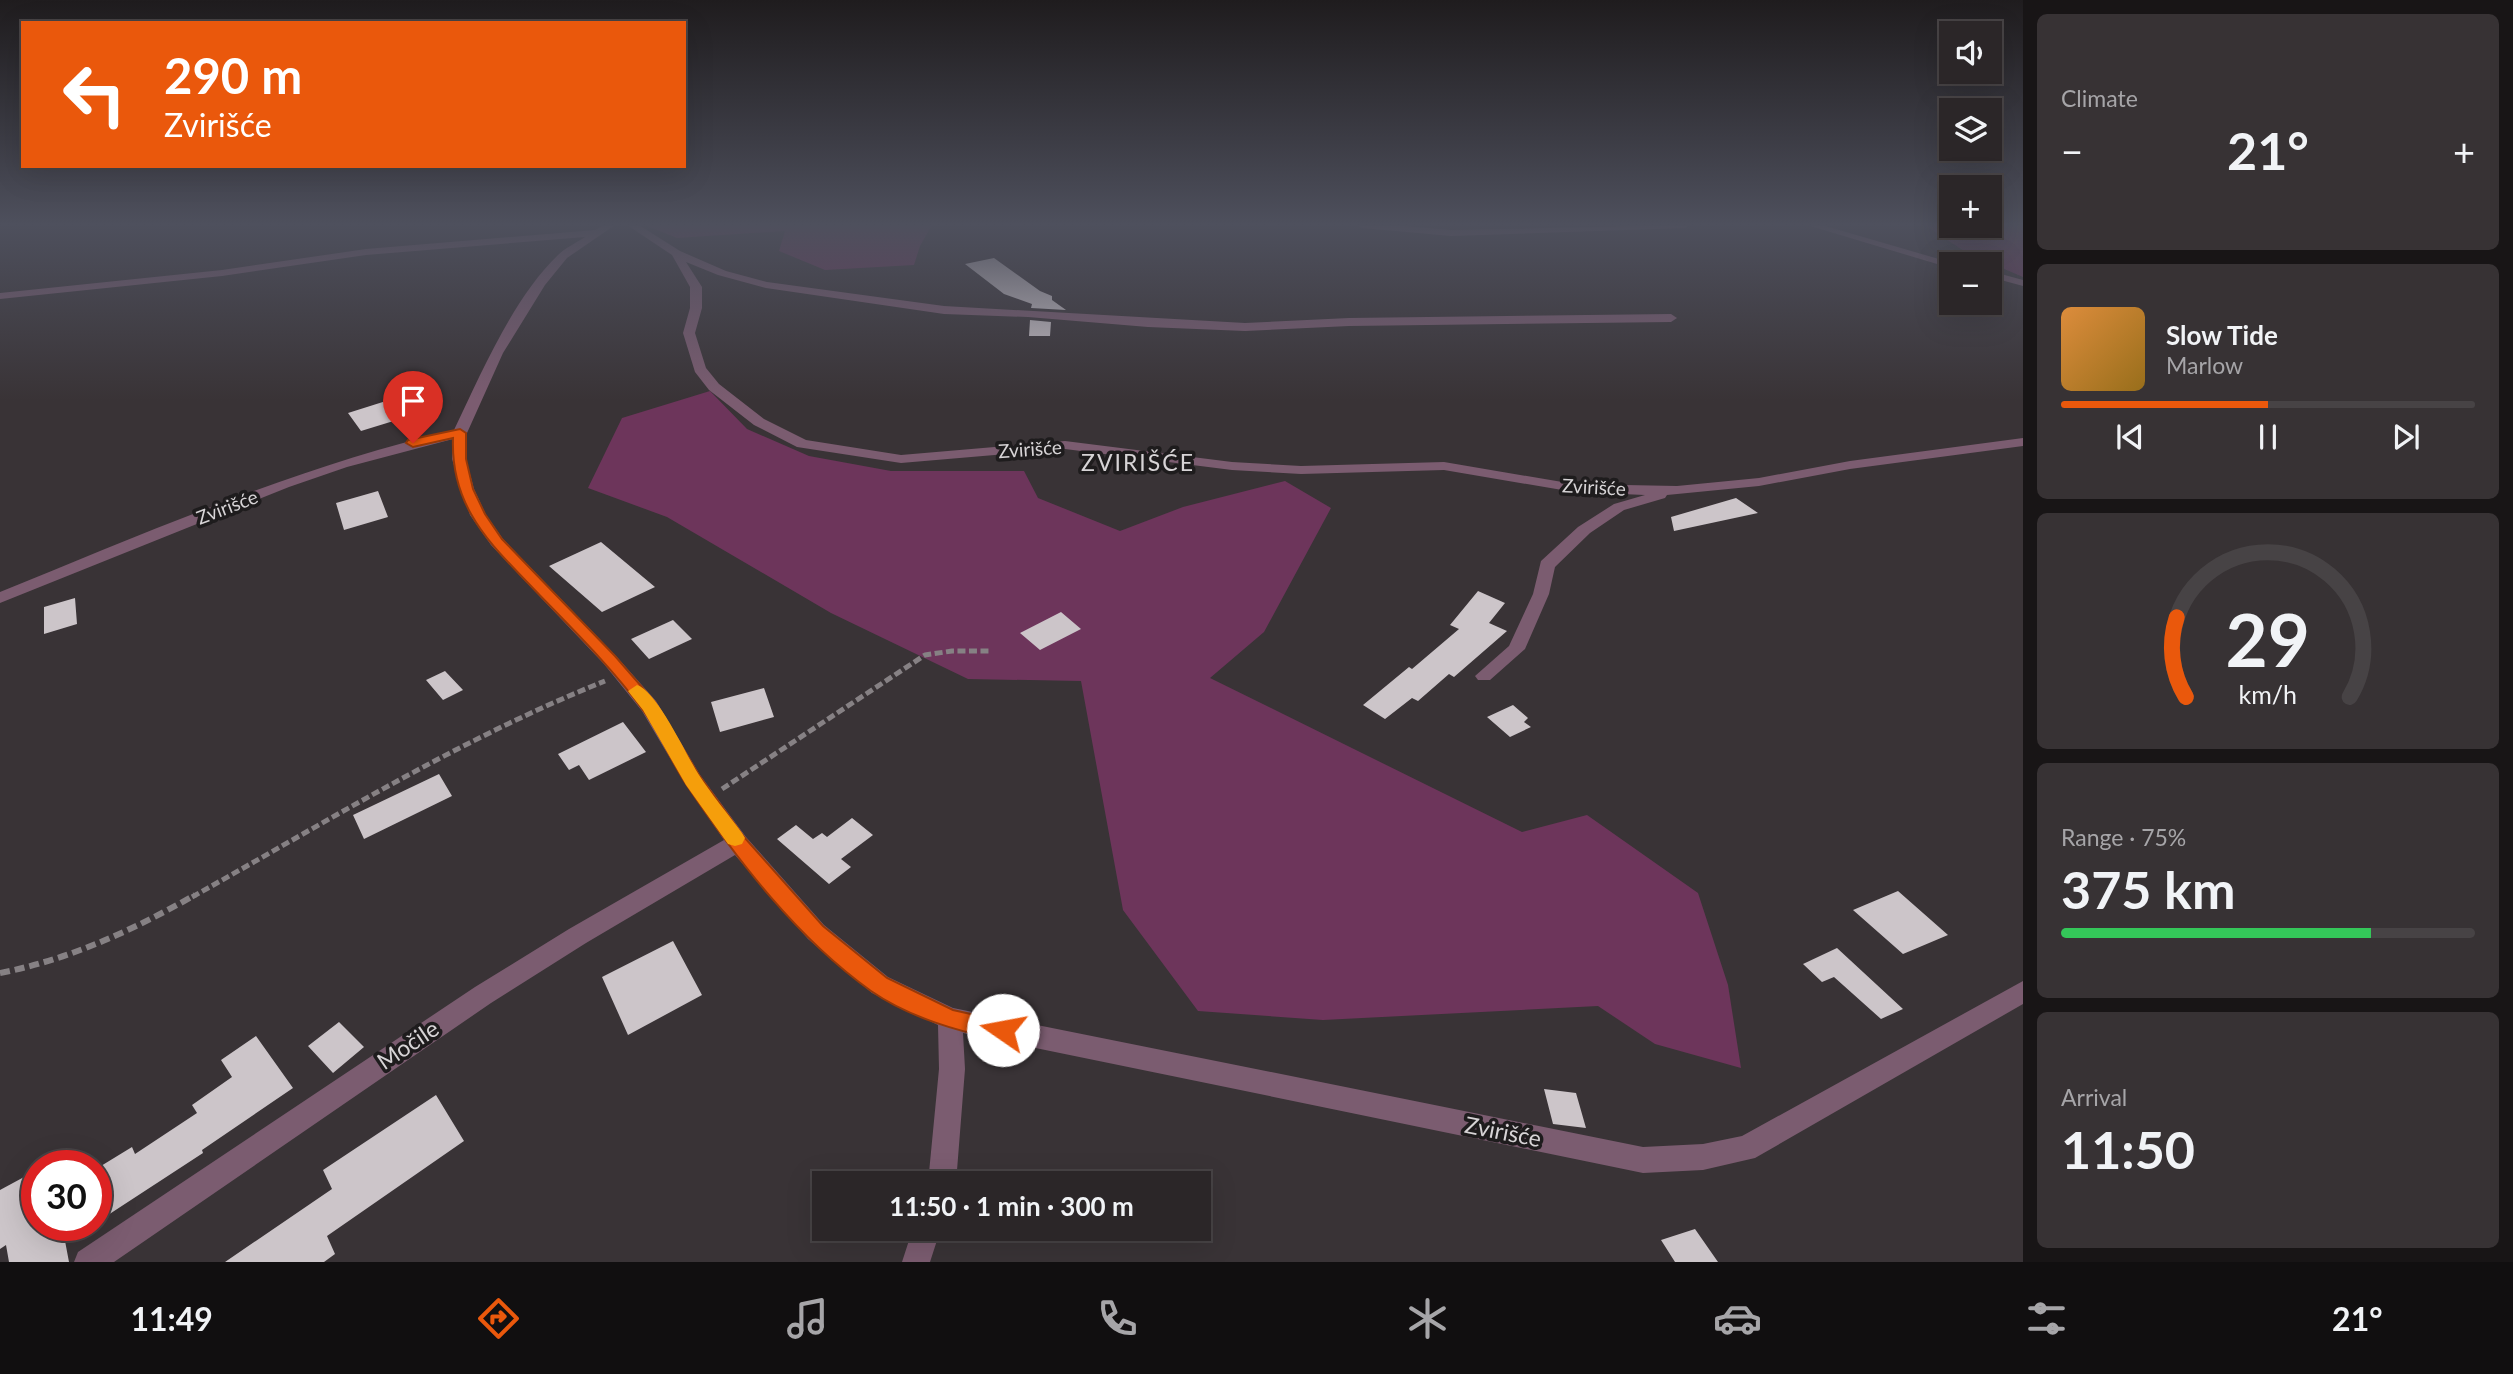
<!DOCTYPE html>
<html lang="en">
<head>
<meta charset="utf-8">
<style>
  :root { --surface:#2b2628; --page:#373234; --text:#f1f3f6; --muted:#a6a5a8; --line:#474345; --accent:#ea580c }
  body { margin:0; font-family:Lato,sans-serif; background:var(--page); color:var(--text); height:100vh; display:flex; flex-direction:column; font-size:26px; white-space:nowrap }
  * { box-sizing:border-box; margin:0 }
  p { font-size:23px; color:var(--muted) }
  .icon { flex:none; width:38px; height:38px; fill:none; stroke:currentColor; stroke-width:2; stroke-linecap:round; stroke-linejoin:round }
  .map { position:relative; flex:1; overflow:hidden }
  .panel { display:flex; flex-direction:column; gap:14px; padding:14px; background:#181516; width:490px }
  .panel>* { flex:none }
  .guide { position:absolute; left:21px; top:21px; width:665px; height:147px; border-radius:0px; box-shadow:0 7px 28px #0002,0 0 0 2px var(--line); background:#ea580c; color:#fff; overflow:hidden }
  .buttons { position:absolute; left:1939px; top:21px; display:grid; gap:14px }
  .buttons a { display:grid; place-items:center; width:63px; height:63px; border-radius:0px; background:var(--surface); box-shadow:0 7px 28px #0002,0 0 0 2px var(--line); font-size:35px }
  .speed { position:absolute; left:21px; top:1150px; display:flex; gap:14px; font-size:35px; font-weight:700; text-align:center }
  .speed>* { display:grid; place-content:center; width:91px; height:91px; border-radius:50%; background:var(--surface); box-shadow:0 7px 28px #0002,0 0 0 2px var(--line); line-height:1 }
  .speed .limit { border:10px solid #d22; background:#fff; color:#111 }
  .pin { position:absolute; display:grid; place-items:center; width:60px; height:60px; color:#fff; margin:-72px -30px; border-radius:50% 50% 50% 0; rotate:-45deg; box-shadow:0 0 7px #0007 }
  .pin .icon { rotate:45deg }
  .me { position:absolute; width:77px; margin:-38px; rotate:282deg; stroke-linejoin:round; filter:drop-shadow(0 0 5px #0008) }
  .turn { display:flex; align-items:center; gap:24px; height:147px; padding:0 28px; font-size:32px }
  .turn .icon { width:91px; height:91px; stroke-width:2.5 }
  .turn b { display:block; font-size:49px; line-height:60px }
  .big { font-size:52px; font-weight:700; line-height:1.1 }
  .panel .widget { flex:1; display:flex; flex-direction:column; justify-content:center; gap:10px; min-width:0; padding:0 24px; border-radius:10px; background:var(--page) }
  .panel .dial { align-items:center; gap:0 }
  .dial svg { height:182px; overflow:visible; fill:none; stroke:var(--line); stroke-width:7; stroke-linecap:round; text-anchor:middle }
  .dial text { fill:var(--text); stroke:none }
  .song { display:flex; align-items:center; gap:21px }
  .cover { width:84px; height:84px; border-radius:10px; background:linear-gradient(135deg,hsl(30 70% 55%),hsl(40 70% 35%)) }
  .played { height:7px; border-radius:4px; background:linear-gradient(90deg,var(--accent) 50%,var(--line) 50%) }
  .keys { display:flex; justify-content:space-around; direction:ltr }
  .heat { display:flex; justify-content:space-between; align-items:center; font-size:38px; direction:ltr }
  .charge { height:10px; border-radius:5px; background:linear-gradient(90deg,#34c759 75%,var(--line) 0) }
  .trip { position:absolute; left:812px; top:1171px; width:399px; height:70px; border-radius:0px; background:var(--surface); box-shadow:0 7px 28px #0002,0 0 0 2px var(--line); font-weight:700; line-height:70px; text-align:center }
  .menu { display:flex; height:112px; justify-content:space-around; align-items:center; background:#110f10; color:var(--muted) }
  .menu .icon { width:49px; height:49px }
  .menu .active { color:var(--accent) }
  .menu b { font-size:32px; color:var(--text) }
  main { display:flex; flex:1; min-height:0 }
  .map>svg:first-child { display:block }
  .green { fill:#6d355b }
  .building { fill:#ccc5c9 }
  .lines { fill:none; stroke-linecap:round; stroke-linejoin:round }
  .path-far1 { stroke:#868184; stroke-width:5; stroke-dasharray:8 3.5; stroke-linecap:butt }
  .path { stroke:#868184; stroke-width:6; stroke-dasharray:10 5; stroke-linecap:butt }
  .minor { fill:#7b5c70; fill-rule:evenodd }
  .route { fill:#ea580c; stroke:#983908; stroke-width:2 }
  .slow { fill:#f59e0b }
  .labels { text-anchor:middle; stroke-width:7; stroke-linejoin:round; paint-order:stroke }
  .street-label { font-size:19px; fill:#d7d4d6; stroke:#1e1c1d }
  .quarter-label { font-size:23px; letter-spacing:2px; fill:#d7d4d6; stroke:#1e1c1d }
  .near-street-label { font-size:23px; fill:#d7d4d6; stroke:#1e1c1d }
</style>
</head>
<body>
<main>
<div class="map">
<svg width="2023" height="1262" viewBox="0 0 2023 1262">
  <rect width="100%" height="100%" fill="#393336"/>
  <path class="green" d="M645 225H932L920 246 914 265 825 270 779 251 785 231 677 238Z
    M1925 225H2023V277L1967 253Z
    M710 391 747 429 809 456 891 471H1024L1038 498 1120 531 1183 507 1285 481 1331 508 1264 632 1210 678 1522 832 1587 815 1698 893 1728 985 1741 1068 1655 1044 1598 1006 1323 1020 1198 1011 1123 910 1081 681 968 679 831 613 667 517 588 488 622 418Z"/>
  <path class="building" d="M994 258 1040 291 1052 296V300L1066 310 1031 308 1032 304 1004 294 965 264Z
    M1030 320 1051 322 1050 336H1029Z
    M386 401 400 419 361 431 348 413Z
    M378 491 388 517 344 530 336 503Z
    M1736 498 1758 513 1674 531 1671 517Z
    M601 542 655 587 602 612 549 566Z
    M1478 591 1505 603 1489 623 1507 631 1454 677 1449 674 1418 701 1412 698 1385 719 1363 705 1409 667 1412 669 1459 629 1450 625Z
    M75 598 77 624 44 634V607Z
    M1061 612 1081 629 1040 650 1020 633Z
    M673 620 692 639 649 659 631 639Z
    M445 671 463 690 443 700 426 680Z
    M764 688 774 717 720 732 711 702Z
    M1513 705 1528 718 1524 722 1531 727 1510 737 1487 717Z
    M623 722 646 752 589 780 579 765 569 770 558 754Z
    M439 774 452 796 364 839 353 815Z
    M852 818 873 835 841 859 851 867 829 884 777 839 796 825 813 839 822 833 827 837Z
    M1898 891 1948 935 1903 954 1853 910Z
    M673 941 702 995 628 1035 602 977Z
    M1837 948 1903 1009 1881 1019 1834 977 1822 982 1803 964Z
    M339 1022 364 1047 333 1073 308 1046Z
    M256 1036 293 1088 202 1150 203 1153 108 1215 96 1178V1169L132 1147 135 1154 197 1113 192 1105 232 1077 221 1060Z
    M1544 1089 1576 1093 1586 1128 1553 1124Z
    M436 1095 464 1141 327 1236 335 1254 324 1262H225L332 1189 323 1170Z
    M37 1170V1225H62L69 1262H9L6 1245 0 1249V1190Z
    M1695 1229 1718 1262H1675L1661 1240Z"/>
  <g class="lines">
    <path class="path-far1" d="M722 789 925 655 952 651H989
      M192 897C328 821 460 739 605 681"/>
    <path class="path" d="M0 973C71 959 133 930 195 895"/>
    <path class="minor" d="M604 225H615L567 258 545 285 503 353 467 433 466 459 474 489 486 515 503 539 616 656 656 701 700 775 746 837 824 925 888 977 953 1008 1643 1147 1703 1144 1742 1136 2023 981V1004L1755 1158 1703 1170 1643 1173 963 1033 965 1069 956 1183H928L939 1069 938 1025 872 993 808 939 735 855 586 943 491 1003 114 1262H74L78 1252 475 987 569 929 724 840 686 785 642 711 604 664 491 545 470 515 452 459 453 439 347 467 289 487 0 603V592C150 531 297 467 454 430 481 374 513 298 558 255 565 248 576 243 585 237L366 255 222 276 0 299V293L222 270 366 249 595 230Z
      M627 225H639L680 251 726 271 767 282 944 306 1245 323 1349 318 1671 314 1677 318 1671 322 1349 326 1245 331 1148 327 1028 317 944 314 766 288 718 275 686 262 702 287V308L695 333 706 368 719 384 764 419 806 440 901 455 1065 441 1232 462 1301 466 1444 462 1574 484 1677 486 1759 478 1850 461 2023 438V446L1850 469 1759 486 1667 495 1665 498 1624 510 1590 533 1555 567 1549 594 1525 649 1490 680H1478L1475 676 1509 646 1533 594 1541 561 1578 527 1614 504 1645 495 1574 492 1444 470 1301 474 1232 470 1065 449 901 463 797 447 754 425 709 390 695 372 683 333 690 308V287L672 255Z
      M1357 225H1392L1451 230 1690 225 1685 228 1451 236 1362 228Z
      M1807 225H1822L1956 264H1951V268L1947 267Z
      M1990 271 2023 280V286L1990 277Z
      M913 1228H941L930 1262H902Z"/>
  </g>
  <linearGradient id="sky" x2="0" y2="1"><stop stop-color="#1f1c1e"/><stop offset="0.56" stop-color="#4e505d"/><stop offset="1" stop-color="#4e505d" stop-opacity="0"/></linearGradient>
  <rect width="2023" height="401" fill="url(#sky)"/>
  <path class="route" d="M460 429 466 433V459L473 489 485 514 502 539 615 656 655 702 699 775 745 838 823 926 887 978 953 1010 1011 1023 1014 1030 1011 1038 1003 1041C958 1031 910 1018 871 991 797 938 738 861 688 787 671 762 660 733 642 709 609 664 567 624 528 583 508 562 486 541 471 514 458 491 452 465 453 438L413 447 406 443 408 440Z"/>
  <path class="slow" d="M637 685C658 692 686 755 699 775 712 795 728 814 742 833L745 838 742 844 735 846 728 844 686 785 643 710 628 691Z"/>
  <g class="labels">
    <g class="street-label">
      <text transform="translate(1030 449) rotate(-4)" y="7">Zvirišće</text>
      <text transform="translate(1594 487) rotate(3)" y="7">Zvirišće</text>
      <text transform="translate(227 507) rotate(-21)" y="7">Zvirišće</text>
    </g>
    <g class="quarter-label">
      <text x="1138" y="471">ZVIRIŠĆE</text>
    </g>
    <g class="near-street-label">
      <text transform="translate(408 1045) rotate(-34)" y="8">Močile</text>
      <text transform="translate(1503 1132) rotate(11)" y="8">Zvirišće</text>
    </g>
  </g>
</svg>
<div class="buttons">
<a><svg class="icon" aria-label="sound" viewBox="0 0 24 24"><path d="M4 9h4l5-4v14l-5-4H4zM17 9q2 3 0 6"/></svg></a>
<a><svg class="icon" aria-label="layers" viewBox="0 0 24 24"><path d="M12 4l9 5-9 5-9-5zM3 14l9 5 9-5"/></svg></a>
<a>+</a>
<a>−</a>
</div>
<div class="speed"><div class="limit">30</div></div>
<div class="pin" style="left:413px;top:443px;background:#d93025"><svg class="icon" aria-label="arrive" viewBox="0 0 24 24"><path d="M6 21V4h12l-3 4 3 4H6"/></svg></div>
<svg class="me" style="left:1003px;top:1030px" viewBox="-20 -20 40 40"><circle r="19" fill="#fff"/><path d="M0-13L10 11 0 6-10 11z" fill="#ea580c"/></svg>
<div class="trip">11:50 · 1 min · 300 m</div>
<div class="guide">
<div class="turn"><svg class="icon" aria-label="left" viewBox="0 0 24 24"><path d="M17 20v-9H6M10 6l-5 5 5 5"/></svg><div><b>290 m</b>Zvirišće</div></div>
</div>
</div>
<section class="panel">
<div class="widget"><p>Climate</p>
<div class="heat"><a>−</a><b class="big">21°</b><a>+</a></div>
</div>
<div class="widget">
<div class="song"><i class="cover"></i><div><b>Slow Tide</b><p>Marlow</p></div></div>
<div class="played"></div>
<div class="keys"><svg class="icon" aria-label="previous" viewBox="0 0 24 24"><path d="M18 5L8 12l10 7zM5 5v14"/></svg><svg class="icon" aria-label="pause" viewBox="0 0 24 24"><path d="M8 5v14M16 5v14"/></svg><svg class="icon" aria-label="next" viewBox="0 0 24 24"><path d="M6 5l10 7-10 7zM19 5v14"/></svg></div>
</div>
<div class="widget dial"><svg viewBox="0 0 100 80">
<path d="M14 69A42 42 0 1 1 86 69"/>
<path d="M14 69A42 42 0 0 1 10 34" stroke="#ea580c"/>
<text x="50" y="56" font-size="32" font-weight="700">29</text>
<text x="50" y="72" font-size="11">km/h</text>
</svg></div>
<div class="widget"><p>Range · 75%</p><b class="big">375 km</b><div class="charge"></div></div>
<div class="widget"><p>Arrival</p><b class="big">11:50</b></div>
</section>
</main>
<nav class="menu">
<b>11:49</b>
<svg class="icon active" aria-label="directions" viewBox="0 0 24 24"><path d="M12 3l9 9-9 9-9-9zM9 14v-3h6M13 9l2 2-2 2"/></svg>
<svg class="icon" aria-label="music" viewBox="0 0 24 24"><path d="M9 18V5l10-2v13"/><circle cx="6" cy="18" r="3"/><circle cx="16" cy="16" r="3"/></svg>
<svg class="icon" aria-label="phone" viewBox="0 0 24 24"><path d="M5 4h4l2 5-3 2q2 4 5 5l2-3 5 2v4C11 20 4 13 5 4z"/></svg>
<svg class="icon" aria-label="climate" viewBox="0 0 24 24"><path d="M12 3v18M4 7l16 10M4 17L20 7"/></svg>
<svg class="icon" aria-label="car" viewBox="0 0 24 24"><path d="M5 17H2v-5l4-1 3-4h7l3 4 3 1v5h-3M9 17h6M6 11h13"/><circle cx="7" cy="17" r="2"/><circle cx="17" cy="17" r="2"/></svg>
<svg class="icon" aria-label="filters" viewBox="0 0 24 24"><path d="M4 7h16M4 17h16"/><circle cx="9" cy="7" r="2"/><circle cx="15" cy="17" r="2"/></svg>
<b>21°</b>
</nav>
</body>
</html>
